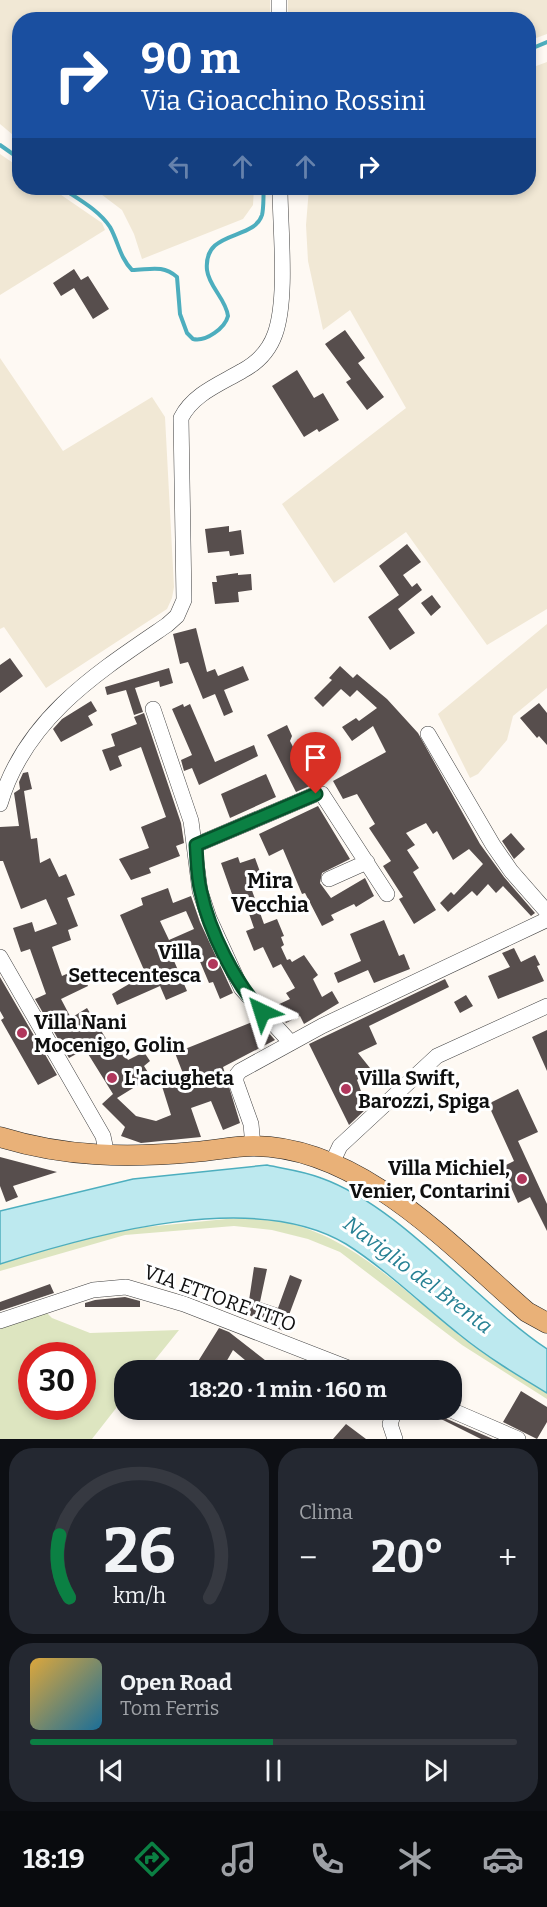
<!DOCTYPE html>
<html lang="it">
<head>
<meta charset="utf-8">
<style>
  :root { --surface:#171b24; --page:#242831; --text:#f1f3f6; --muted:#9ea1a6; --line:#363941; --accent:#0b8043 }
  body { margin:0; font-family:Bitter,serif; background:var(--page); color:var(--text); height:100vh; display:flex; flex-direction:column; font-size:22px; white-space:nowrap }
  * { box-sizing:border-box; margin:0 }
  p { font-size:20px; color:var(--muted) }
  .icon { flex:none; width:33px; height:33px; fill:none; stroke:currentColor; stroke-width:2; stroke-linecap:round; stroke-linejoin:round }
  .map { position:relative; height:1439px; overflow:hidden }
  .drawer { display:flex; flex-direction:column; gap:9px; padding:9px; background:#0d0f14; flex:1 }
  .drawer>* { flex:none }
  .guide { position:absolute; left:12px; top:12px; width:524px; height:183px; border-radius:24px; box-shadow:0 3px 9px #0003; background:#1a4fa0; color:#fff; overflow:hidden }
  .speed { position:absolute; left:18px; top:1342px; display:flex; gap:12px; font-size:30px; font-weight:700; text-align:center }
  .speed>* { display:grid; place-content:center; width:78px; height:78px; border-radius:50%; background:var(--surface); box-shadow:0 3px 9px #0003; line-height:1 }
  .speed .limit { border:9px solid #d22; background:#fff; color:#111 }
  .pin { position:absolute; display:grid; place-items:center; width:51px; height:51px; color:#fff; margin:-62px -26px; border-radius:50% 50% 50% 0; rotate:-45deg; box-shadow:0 0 6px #0007 }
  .pin .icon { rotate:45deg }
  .me { position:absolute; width:66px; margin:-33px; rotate:319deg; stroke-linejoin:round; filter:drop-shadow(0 0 4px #0008) }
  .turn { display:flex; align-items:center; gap:21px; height:126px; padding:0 30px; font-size:27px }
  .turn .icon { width:78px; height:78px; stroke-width:2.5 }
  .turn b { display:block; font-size:42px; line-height:51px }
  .lanes { display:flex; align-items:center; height:57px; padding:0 30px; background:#0003; justify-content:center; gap:30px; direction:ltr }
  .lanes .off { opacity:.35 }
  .big { font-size:45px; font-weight:700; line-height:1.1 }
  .drawer .tile { flex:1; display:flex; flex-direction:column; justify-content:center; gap:9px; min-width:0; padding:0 21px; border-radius:24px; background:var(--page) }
  .drawer .dial { align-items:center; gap:0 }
  .dial svg { height:156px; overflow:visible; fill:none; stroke:var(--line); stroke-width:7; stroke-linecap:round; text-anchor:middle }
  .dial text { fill:var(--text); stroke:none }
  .song { display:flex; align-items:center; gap:18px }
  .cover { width:72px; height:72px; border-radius:9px; background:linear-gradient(135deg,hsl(40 70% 55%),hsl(200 70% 35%)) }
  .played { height:6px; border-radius:3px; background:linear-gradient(90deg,var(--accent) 50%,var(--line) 50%) }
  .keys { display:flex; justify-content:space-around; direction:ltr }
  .heat { display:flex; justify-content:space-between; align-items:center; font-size:33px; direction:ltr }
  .drawer .tiles { flex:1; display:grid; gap:9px; grid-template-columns:1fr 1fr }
  .tile:last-child { grid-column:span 2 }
  .trip { position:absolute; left:114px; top:1360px; width:348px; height:60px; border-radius:24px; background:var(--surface); box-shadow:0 3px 9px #0003; font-weight:700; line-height:60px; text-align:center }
  .tab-bar { display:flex; height:96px; justify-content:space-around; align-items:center; background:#090b0e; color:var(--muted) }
  .tab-bar .icon { width:42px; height:42px }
  .tab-bar .on { color:var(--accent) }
  .tab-bar b { font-size:27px; color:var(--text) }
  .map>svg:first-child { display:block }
  .farmland { fill:#f1e8d5 }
  .green { fill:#dde5c0; fill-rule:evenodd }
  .water { fill:#bde9ef; stroke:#4daebe; stroke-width:1.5 }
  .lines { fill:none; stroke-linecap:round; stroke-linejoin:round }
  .stream { stroke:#4daebe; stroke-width:4 }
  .building { fill:#574e4d; fill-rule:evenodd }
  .minor-casing { stroke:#424242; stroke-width:16 }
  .major-casing { stroke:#202020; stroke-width:21 }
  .minor { stroke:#fff; stroke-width:15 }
  .major { stroke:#e9b178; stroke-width:20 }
  .route-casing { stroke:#07532c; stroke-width:15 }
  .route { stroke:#0b8043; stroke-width:10 }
  .poi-dot { fill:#b0375c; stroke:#fff; stroke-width:2 }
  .labels { text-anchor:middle; stroke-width:6; stroke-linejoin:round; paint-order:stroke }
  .poi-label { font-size:20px; font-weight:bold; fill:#0f0f0f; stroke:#fff; text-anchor:start }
  .street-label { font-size:20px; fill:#0f0f0f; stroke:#fff }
  .neighbourhood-label { font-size:21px; font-weight:bold; fill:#0f0f0f; stroke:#fff }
  .water-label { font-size:21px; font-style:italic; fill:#268093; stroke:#fff }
</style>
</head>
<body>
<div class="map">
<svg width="547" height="1439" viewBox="0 0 547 1439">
  <rect width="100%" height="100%" fill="#fef9f3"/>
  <path class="farmland" d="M0 0H270V19L20 20 19 140 0 124Z
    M288 0H547V34L528 41V20L288 19Z
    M547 62V609L487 645 406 532 334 583 282 504 406 408 350 310 323 330 308 261 306 225 309 188H528V69Z
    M0 154 19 167 20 188H51L102 223 105 230 0 295Z
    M93 188H254L253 205 243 219 142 259 134 234 122 210Z
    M0 358 63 451 152 397 165 417 174 587 172 598 167 609 46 688 4 627 0 629Z
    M547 624V688L513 716 507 740 478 774 470 778 438 714Z"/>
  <path class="green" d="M226 1219C239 1219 254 1217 267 1219 346 1229 400 1288 459 1335 487 1357 517 1375 547 1393V1399L462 1345 340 1252 308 1239 272 1230 234 1226 125 1235 0 1271V1264L49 1248 126 1229Z
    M45 1311 52 1318 90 1333 179 1330 146 1371H124V1398L92 1439H0V1326ZM32 1356H82V1407H32Z"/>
  <path class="water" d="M267 1165C285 1169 304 1171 321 1178 402 1207 474 1300 547 1349V1393C517 1375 487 1357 460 1335 422 1305 387 1270 346 1244 255 1189 94 1234 0 1264V1211L133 1179Z"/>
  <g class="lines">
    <path class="stream" d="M528 50 547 42
      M0 145 20 159
      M62 188C78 199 99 210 110 227 118 241 120 258 132 270 149 270 162 264 177 277L180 314 187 333 193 339C206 342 225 328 228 316 226 299 209 287 207 270 203 229 254 241 262 215 264 207 263 196 264 188"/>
  </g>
  <path class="building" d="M74 269 81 280 88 276 109 309 93 319 74 288 61 296 53 283Z
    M345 330 365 358 358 363 384 397 367 410 346 382 351 379 325 344Z
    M297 370 314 398 323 393 339 420 319 432 317 429 304 437 272 386Z
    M229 526V532L241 530 244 554 230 556 229 551 208 553 205 529Z
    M407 544 421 562 403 575 412 587 417 583 422 590 398 609 415 633 390 650 368 617 399 595 379 566Z
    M238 573V575L251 574 252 590 238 592 239 602 215 604 212 582H217L216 576Z
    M432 595 441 607 431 616 421 603Z
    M196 628 207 672 215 669 218 676 243 666 249 680 224 690 233 712 224 716 215 694 203 699 188 662 180 664 173 634Z
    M10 658 23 676 0 693V665Z
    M340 666 353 678 357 674 387 699 418 733 480 844 504 877 535 913 531 916 503 886 496 893 488 884 477 896 472 891 448 912 440 903 451 892 454 895 483 864 469 849 453 860 437 831 433 834 426 823 406 833 415 845 407 850 419 868 413 872 436 910 414 924 399 899 403 897 383 866 391 861 369 828 375 824 357 794 343 799 333 781 386 752 373 726 352 741 342 727 356 718 359 721 377 708 357 690 350 697 341 689 323 707 314 698 332 680 329 678Z
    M169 668 173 683 160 687 159 681 135 688 143 712 134 715 126 690 107 695 105 687Z
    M91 701 97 711 88 716 93 725 61 742 53 729 62 719Z
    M539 703 547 713V745L539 736 537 738 520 718Z
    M183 704 184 707 190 704 215 762 254 745 258 756 199 785 192 768 184 771 181 760 192 755 172 709Z
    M144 713 181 823 184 843 176 846 180 856 149 868 151 873 131 880 119 859 149 848 141 827 166 817 141 747 118 756 122 766 110 771 102 750 115 746 111 734 137 724 134 717Z
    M287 725 292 736 290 741 312 785 296 792 267 735Z
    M28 772 32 789 24 791 31 839 37 838 40 863 50 858 59 877 66 874 75 895 67 898 78 926 68 930 71 940 52 947 62 976 73 971 77 980 84 977 88 986 61 999 71 1018 87 1008 110 1045 117 1041 128 1060 144 1052 150 1061 144 1066 151 1077 117 1098 136 1116 156 1121 171 1115 161 1083 184 1076 175 1053 257 1020 275 1040 223 1067 240 1123 223 1130 211 1101 191 1108 201 1137 141 1143 121 1136 125 1127 102 1104 113 1094 85 1049 69 1058 35 999 46 994 30 949 21 952 13 928 32 922 35 932 57 924 46 899 21 909 3 861H0V827L19 826 14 793 20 789 19 782 23 773Z
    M266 774 276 797 230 818 221 794Z
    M318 806 350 859 322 873 320 883 331 898 365 878 374 896 356 907 354 904 331 915 334 920 322 926 305 893 302 894 283 849 269 856 259 834Z
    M511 833 525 849 514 859 502 841Z
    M238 857 240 863 255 858 263 880 250 885 264 924 277 919 284 936 281 937 284 945 281 947 287 960 290 959 292 962 304 955 318 975 313 979 322 997 332 991 339 1003 304 1024 300 1016 286 1023 273 1007 290 999 286 993 295 988 281 964 273 968 263 947 254 951 246 931 254 928 247 908 238 911 221 863Z
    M168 888 173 903 191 896 200 922 233 993 220 999 213 982 209 983 193 945 171 954 187 991 166 1000 160 986 117 1005 112 994 141 977 139 972 144 970 120 915 143 905 141 898ZM186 911 194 929 169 940 160 921Z
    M384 920 399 956 404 954 410 969 374 983 368 970 338 983 334 973 361 961 350 934Z
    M514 948 521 962 535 955 540 965 537 966 544 981 498 999 488 976 510 967 502 953Z
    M0 977 57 1075 38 1085 1 1020 4 1018 0 1011Z
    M445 979 449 987 369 1026 377 1044 358 1053 370 1068 357 1080 367 1108 349 1125 309 1044Z
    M466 995 473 1006 460 1013 454 1002Z
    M547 1030V1071L532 1037Z
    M518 1089 538 1132 518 1141 547 1204V1231L530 1197 518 1203 502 1167 514 1161 488 1104Z
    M0 1157 57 1172 13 1186 18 1197 6 1202 0 1186Z
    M254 1267 267 1269 260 1302 278 1308 290 1275 302 1280 283 1331 247 1314Z
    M50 1284 54 1293 0 1311V1302Z
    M125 1297 140 1301V1307H85V1303L95 1300Z
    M219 1328 229 1332 279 1371H258L233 1350 221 1371H192Z
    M521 1391 547 1407V1422L537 1439 503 1422Z
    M423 1410H441L447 1419 493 1439H481Z
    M346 1424 366 1439H333Z"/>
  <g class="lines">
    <defs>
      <path id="minor" d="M279 0V20
        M153 709 191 821 200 891 209 918 241 988 291 1043
        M428 734 493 845 511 871 547 912
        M0 804C25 718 98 672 167 625L177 616 184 600 181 418C193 394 220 384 242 371 257 363 269 351 275 334 288 298 280 227 280 188
        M196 845 316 794H322L387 894
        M329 879 367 862
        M0 957 103 1136 107 1155
        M253 1146 251 1124 236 1082V1076L240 1071 322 1026 546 920 547 913
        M332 1163 340 1146 437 1056 547 1006
        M0 1321 93 1290 126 1287 184 1304 356 1371
        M395 1410 390 1424 395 1439
        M451 1410 518 1439"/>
      <path id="major" d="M0 1137C65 1157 126 1158 194 1152 213 1151 233 1146 253 1146 360 1146 451 1246 527 1312L547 1323"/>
    </defs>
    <use href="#minor" class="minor-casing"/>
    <use href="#major" class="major-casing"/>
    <use href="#minor" class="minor"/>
    <use href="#major" class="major"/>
  </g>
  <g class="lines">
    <defs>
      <path id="route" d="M262 1012C235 983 209 931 201 892 197 877 197 860 196 845L316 794"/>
    </defs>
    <use href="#route" class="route-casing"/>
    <use href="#route" class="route"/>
  </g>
  <g class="poi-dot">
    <circle cx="213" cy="964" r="6"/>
    <circle cx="22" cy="1033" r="6"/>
    <circle cx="112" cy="1078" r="6"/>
    <circle cx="346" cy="1089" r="6"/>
    <circle cx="522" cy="1179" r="6"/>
  </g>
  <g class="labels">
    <g class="poi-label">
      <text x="201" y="959" text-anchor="end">Villa<tspan x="201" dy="23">Settecentesca</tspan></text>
      <text x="34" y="1029">Villa Nani<tspan x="34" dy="23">Mocenigo, Golin</tspan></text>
      <text x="124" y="1085">L'aciugheta</text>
      <text x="358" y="1085">Villa Swift,<tspan x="358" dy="23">Barozzi, Spiga</tspan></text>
      <text x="510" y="1175" text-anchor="end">Villa Michiel,<tspan x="510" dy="23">Venier, Contarini</tspan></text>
    </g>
    <g class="street-label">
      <text transform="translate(220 1298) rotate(20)" y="7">VIA ETTORE TITO</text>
    </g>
    <g class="neighbourhood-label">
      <text x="270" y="888">Mira<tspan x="270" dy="24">Vecchia</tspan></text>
    </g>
    <g class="water-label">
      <text transform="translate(418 1275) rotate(37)" y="7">Naviglio del Brenta</text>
    </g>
  </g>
</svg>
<div class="speed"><div class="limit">30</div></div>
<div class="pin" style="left:316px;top:794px;background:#d93025"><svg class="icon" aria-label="arrive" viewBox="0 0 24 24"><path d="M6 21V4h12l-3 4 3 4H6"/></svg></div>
<svg class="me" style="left:262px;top:1012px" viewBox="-20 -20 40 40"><path d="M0-17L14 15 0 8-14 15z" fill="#0b8043" stroke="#fff" stroke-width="4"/></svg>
<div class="trip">18:20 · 1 min · 160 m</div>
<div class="guide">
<div class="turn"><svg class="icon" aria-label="right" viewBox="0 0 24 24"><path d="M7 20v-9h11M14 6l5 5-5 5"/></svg><div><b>90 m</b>Via Gioacchino Rossini</div></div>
<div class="lanes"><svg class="icon off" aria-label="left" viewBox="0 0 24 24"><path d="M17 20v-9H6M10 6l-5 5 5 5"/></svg><svg class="icon off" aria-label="ahead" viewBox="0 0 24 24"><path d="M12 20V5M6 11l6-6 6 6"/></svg><svg class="icon off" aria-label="ahead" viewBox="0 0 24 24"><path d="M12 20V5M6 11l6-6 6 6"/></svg><svg class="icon" aria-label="right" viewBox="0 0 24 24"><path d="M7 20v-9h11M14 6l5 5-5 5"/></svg></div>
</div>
</div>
<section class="drawer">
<div class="tiles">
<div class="tile dial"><svg viewBox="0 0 100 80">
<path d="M14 69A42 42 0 1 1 86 69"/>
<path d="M14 69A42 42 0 0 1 9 37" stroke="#0b8043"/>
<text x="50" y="56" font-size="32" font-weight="700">26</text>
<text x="50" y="72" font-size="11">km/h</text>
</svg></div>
<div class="tile"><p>Clima</p>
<div class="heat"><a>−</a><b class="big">20°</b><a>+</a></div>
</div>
<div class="tile">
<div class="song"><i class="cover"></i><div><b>Open Road</b><p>Tom Ferris</p></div></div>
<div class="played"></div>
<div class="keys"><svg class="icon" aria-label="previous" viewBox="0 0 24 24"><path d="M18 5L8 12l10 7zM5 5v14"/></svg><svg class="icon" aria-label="pause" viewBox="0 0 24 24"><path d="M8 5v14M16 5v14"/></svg><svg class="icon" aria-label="next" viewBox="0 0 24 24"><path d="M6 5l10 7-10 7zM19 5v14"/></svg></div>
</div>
</div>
</section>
<nav class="tab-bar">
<b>18:19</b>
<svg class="icon on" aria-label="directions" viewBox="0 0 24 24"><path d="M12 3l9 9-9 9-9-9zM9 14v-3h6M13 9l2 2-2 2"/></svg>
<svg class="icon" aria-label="music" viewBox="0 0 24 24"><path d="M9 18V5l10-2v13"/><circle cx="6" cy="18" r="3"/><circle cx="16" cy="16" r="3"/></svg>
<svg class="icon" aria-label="phone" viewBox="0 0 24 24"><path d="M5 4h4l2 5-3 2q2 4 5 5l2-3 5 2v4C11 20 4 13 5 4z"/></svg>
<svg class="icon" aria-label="climate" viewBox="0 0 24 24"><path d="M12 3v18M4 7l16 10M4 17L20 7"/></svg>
<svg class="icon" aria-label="car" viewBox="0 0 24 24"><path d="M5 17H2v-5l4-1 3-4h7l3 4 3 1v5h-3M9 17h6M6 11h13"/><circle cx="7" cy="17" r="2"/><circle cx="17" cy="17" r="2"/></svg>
</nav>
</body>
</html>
